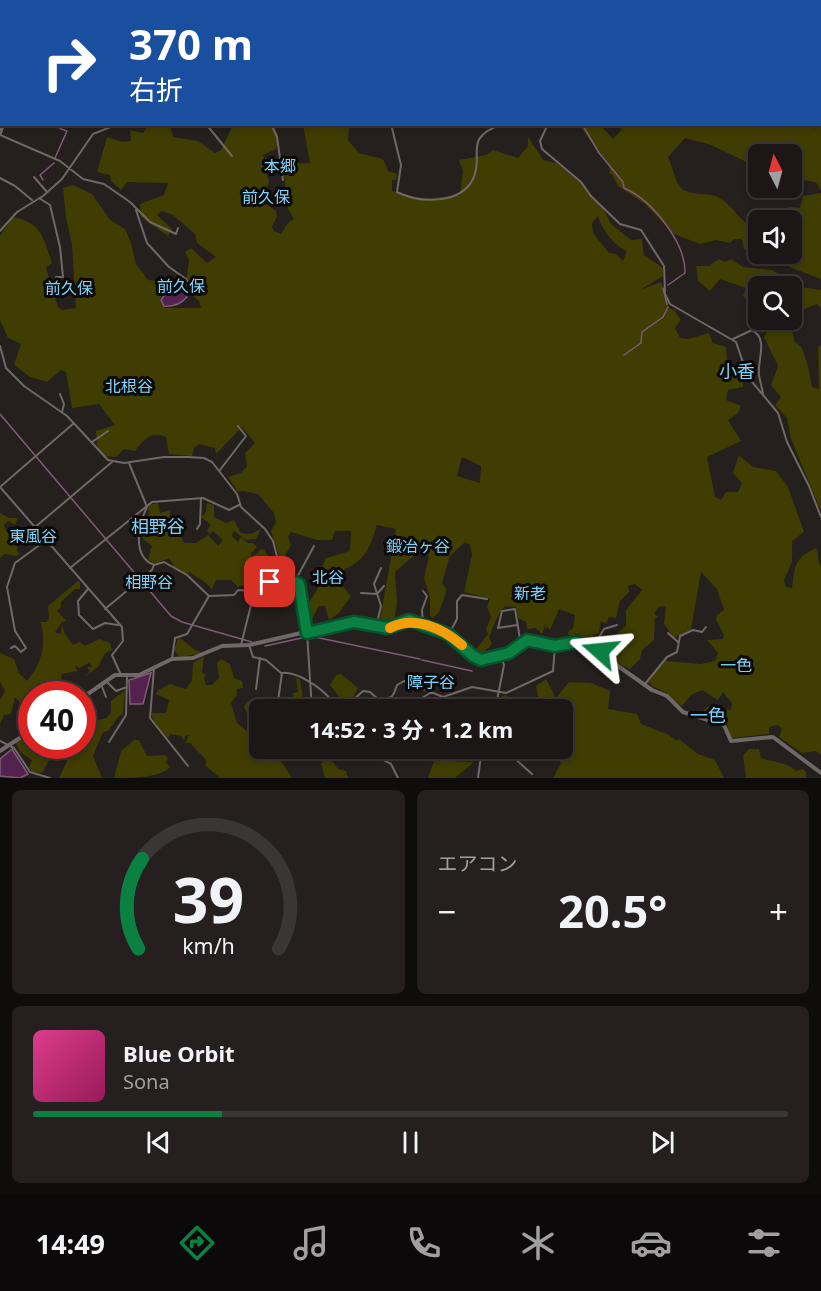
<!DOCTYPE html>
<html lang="ja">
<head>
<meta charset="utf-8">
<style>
  :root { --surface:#1c1716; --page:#25201f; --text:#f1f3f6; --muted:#a09fa1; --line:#3a3635; --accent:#0b8043 }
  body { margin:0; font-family:"Noto Sans","Noto Sans JP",sans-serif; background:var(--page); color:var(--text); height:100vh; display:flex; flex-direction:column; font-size:22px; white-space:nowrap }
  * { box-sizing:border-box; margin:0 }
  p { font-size:20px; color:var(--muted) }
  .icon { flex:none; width:33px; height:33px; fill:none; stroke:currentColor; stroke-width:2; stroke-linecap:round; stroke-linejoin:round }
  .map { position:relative; height:778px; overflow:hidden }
  .sheet { display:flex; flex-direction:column; gap:12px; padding:12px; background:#0f0d0c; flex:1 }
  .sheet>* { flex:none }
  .banner { position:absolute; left:0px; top:0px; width:822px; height:126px; box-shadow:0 3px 9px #0003,0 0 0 2px var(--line); background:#1a4fa0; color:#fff; overflow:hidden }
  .needle { width:39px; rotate:354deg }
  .controls { position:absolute; left:748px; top:144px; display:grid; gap:12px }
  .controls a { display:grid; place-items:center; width:54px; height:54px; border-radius:9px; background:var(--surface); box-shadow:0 3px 9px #0003,0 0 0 2px var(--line); font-size:30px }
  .speed { position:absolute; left:18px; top:681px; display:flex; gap:12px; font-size:30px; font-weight:700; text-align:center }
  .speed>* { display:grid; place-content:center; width:78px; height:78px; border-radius:50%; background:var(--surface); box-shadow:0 3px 9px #0003,0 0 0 2px var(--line); line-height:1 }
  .speed .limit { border:9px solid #d22; background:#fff; color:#111 }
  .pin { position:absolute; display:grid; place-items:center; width:51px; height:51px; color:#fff; margin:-26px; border-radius:12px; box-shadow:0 3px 9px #0006 }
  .me { position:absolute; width:66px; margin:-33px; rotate:288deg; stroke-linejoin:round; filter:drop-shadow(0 0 4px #0008) }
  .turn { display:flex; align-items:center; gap:21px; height:126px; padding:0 30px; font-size:27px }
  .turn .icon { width:78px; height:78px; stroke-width:2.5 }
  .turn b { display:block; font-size:42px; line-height:51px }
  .big { font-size:45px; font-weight:700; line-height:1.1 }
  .sheet .card { flex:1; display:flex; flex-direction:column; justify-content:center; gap:9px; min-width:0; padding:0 21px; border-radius:9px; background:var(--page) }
  .sheet .dial { align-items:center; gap:0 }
  .dial svg { height:156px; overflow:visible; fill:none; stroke:var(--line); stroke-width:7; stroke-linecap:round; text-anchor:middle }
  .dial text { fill:var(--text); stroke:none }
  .song { display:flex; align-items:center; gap:18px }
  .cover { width:72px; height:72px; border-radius:9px; background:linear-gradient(135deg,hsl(330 70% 55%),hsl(330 70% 35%)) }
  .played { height:6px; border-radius:3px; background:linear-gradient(90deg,var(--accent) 25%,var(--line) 25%) }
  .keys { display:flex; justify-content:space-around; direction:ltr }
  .heat { display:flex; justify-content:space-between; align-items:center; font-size:33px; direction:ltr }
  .sheet .tiles { flex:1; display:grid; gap:12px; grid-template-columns:1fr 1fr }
  .card:last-child { grid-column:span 2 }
  .trip { position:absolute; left:249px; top:699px; width:324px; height:60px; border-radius:9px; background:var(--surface); box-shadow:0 3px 9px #0003,0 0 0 2px var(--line); font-weight:700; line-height:60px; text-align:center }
  .dock { display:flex; height:96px; justify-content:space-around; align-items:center; background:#0b0909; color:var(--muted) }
  .dock .icon { width:42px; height:42px }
  .dock .on { color:var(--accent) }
  .dock b { font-size:27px; color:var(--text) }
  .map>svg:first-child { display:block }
  .green { fill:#3f3d02; fill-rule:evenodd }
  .water { fill:#53224e; stroke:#7f5b7a; stroke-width:1.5 }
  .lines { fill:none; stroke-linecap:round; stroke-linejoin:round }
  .stream { stroke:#7f5b7a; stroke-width:1.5 }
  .minor { stroke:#6f6866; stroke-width:2 }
  .tertiary { stroke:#6f6866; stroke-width:4 }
  .secondary { stroke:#6f6866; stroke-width:4 }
  .route-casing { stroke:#07532c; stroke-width:15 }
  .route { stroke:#0b8043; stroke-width:10 }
  .slow { stroke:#f59e0b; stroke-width:10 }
  .labels { text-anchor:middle; stroke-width:6; stroke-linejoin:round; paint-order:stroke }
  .neighbourhood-label { font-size:16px; fill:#7ed4fc; stroke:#0c0909 }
  .quarter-label { font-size:18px; fill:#7ed4fc; stroke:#0c0909 }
</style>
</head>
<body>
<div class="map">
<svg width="821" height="778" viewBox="0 0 821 778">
  <rect width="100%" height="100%" fill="#251f1d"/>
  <path class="green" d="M794 0H821V191L817 183 805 180 791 191 783 188H792V154H759V168L711 145 685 138 668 157C672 165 675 179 678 184 686 198 706 191 718 197 734 205 741 226 759 229V254H767L766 258 744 249 742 239H734L730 243 716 240 700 244 674 234 645 204 618 186 612 174H609L610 168 579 125H600L613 139 622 129 615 124H807L815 129 814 125 820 124V2Z
    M148 125H173L171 129 173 137 198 141 215 153 221 150 232 127 228 125H273L278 135 276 149 263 155 269 182 262 201 276 211 277 216 272 227 274 231 281 234 288 223 294 219 288 209 283 164 310 163 303 125H349L348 140 359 153 383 159 388 171 397 174 396 180H392V191L424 199 460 195 463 171 459 160 486 155 493 150 518 158 528 146V137L543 160 556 163 582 184 605 212 611 224 631 240 642 239 644 255 663 268V276L640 290 661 282 669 308 674 310 681 320 675 328 680 338 688 339 709 333 713 343 726 347 728 370 742 376 743 387 728 390 726 400 741 406 738 413 728 420 741 441 707 457 715 497 721 500 726 492H738L742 483 733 473 738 457 740 456 753 467 776 471 788 487 804 532 792 541V562L784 580 786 587 792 588C795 566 794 558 816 548 820 554 816 560 821 566V755L816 751 802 753 779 737 782 729 778 725 769 727V734L731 738 727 725 699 716 707 707 731 710 732 703 723 692 718 700 702 690 691 695 682 706C675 702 672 696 666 693 659 689 654 688 648 682L665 661 701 664 715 661 718 653 707 640 723 639 724 635 716 620 717 615 724 610 717 589 701 572 691 629 674 638 664 624 666 606 658 607 654 614 658 617 655 618 654 640 642 650 640 659 630 669 616 663 607 654 616 634 626 626V610L642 590 635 584 628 586 629 592 620 601 616 618 609 617 606 624 601 621 599 633 588 639 577 634 569 636 568 632 573 628 575 615 559 609 551 628 549 630 548 627 545 629 546 623 542 634 536 628 527 629 526 622 518 618 516 607 505 606C498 613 493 628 489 637L492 644 481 655 474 652 488 634 486 629 491 617 487 607 490 599 464 592 472 555 470 545 465 542 450 556 442 583 447 590 439 612 433 618 430 616V598L424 578 429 556 417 553 395 572 397 603 394 622 386 626 379 625 396 529 377 525C371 544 366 561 345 569L339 582 351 596 339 613 329 620 325 606H319L311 621 307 620 308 604 318 588 315 582 326 558 350 551 351 531H335L332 540H317L291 532 288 537 291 545 281 562 271 531 276 522 274 513 258 494 243 491 238 492 228 477 241 473 247 466 245 453 255 443 242 427 216 454 215 448 199 444 194 448 192 456 169 454 166 437C150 431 144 440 135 451L124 449 116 457 103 456 97 446 96 431 115 425 99 404 72 408 66 372 61 370 47 382 30 377 14 365 21 344 8 338 0 320V236L13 217C42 223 43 237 52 263L46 268 58 307 62 310 76 308 72 244 66 218 63 188 73 185 92 194 110 220 125 229 131 243 136 264 148 280 162 281 166 287 160 300 165 308H201L199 301 185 289 189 260 185 252 191 248 207 263 216 257 197 243 195 234 173 215 162 211 157 215 172 229 168 236 141 217 140 204 164 195 168 183 127 182 121 190 111 181 110 175 97 172 107 137 122 142 131 141 130 130 143 133ZM598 216C601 228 615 247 627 251L623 261 616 254 609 253 593 233 592 223ZM462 457 481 466 480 483 457 476Z
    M821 193V279L792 268 771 254H792V220H777L789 207 800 208 803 196Z
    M719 259 724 262 732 259 743 267 772 270 801 287 821 290V309L817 304 792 314V286H759V314L743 296 746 288 720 279 710 291 698 281 696 266H709Z
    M766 320H789L795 342 802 348 808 366 812 387 819 389 818 347 821 345V511L791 439 787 418 775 405 781 397 771 385 778 366 764 337 767 332Z
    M158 503 160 513 170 510V516L176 525 167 524 179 532 184 543H196L208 535 218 546 223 540 213 531 210 534 207 530 211 525 201 517 206 512 207 503 214 505V517L226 523 234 520 241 533 251 534 261 529 256 539 246 540 234 531 232 536 238 542 241 537 248 543H253L257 547 251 554 252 557 261 549 264 550 275 566 276 573 270 579 245 589 243 585 238 587 231 580H216L212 589C205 580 197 579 190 572L187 574 177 571 169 558 154 564 148 559 152 546 142 538 148 523 149 505Z
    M0 513 9 518H18L15 525 9 521 4 524 6 531 15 537 27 535 37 538 30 543 18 542 17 551 20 553 17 556 4 554 0 558Z
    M78 581 80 582V589H75L61 602V607L57 611 67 621 62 622 55 632 61 634 62 624 65 634 73 645 80 642 85 646 99 639 110 643 112 650 105 653 98 667 85 677 90 671 87 667H93L89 663 79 668 75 665 77 671 62 674 60 686 65 694H32L31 717H23V706L15 697 11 714 4 715 0 724V700L5 691 0 682V653L14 659 19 673 27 681C42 664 47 641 40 622H47L49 618 48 606Z
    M179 637 195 650 203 653 180 657 174 650Z
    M204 656 202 673 206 675 204 679 206 685H212L219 678 217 663 221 659 230 664 234 678 242 681 243 688 237 689V695L231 703 237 723 247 731 255 722H250L244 706 248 701 260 697 265 705 260 710V748L289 749 281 761 292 778H220L206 766V760L190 743H185L189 735 185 736 184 741 181 736 170 734 168 738 154 723 151 713H166L169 700 156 694 158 690 170 684 186 689 192 680 193 663Z
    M341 674 358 688 353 697 356 709H349L330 685 336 675Z
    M296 678 300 680 304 703 309 709H290L295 702 293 693 298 692Z
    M546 679 556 698 569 682 591 683 610 691 608 709 637 714 641 724 669 735 676 741 679 739 698 754 715 760 724 778H553L561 763 550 750 534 760 514 749 562 748V710H495L501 697 505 695 526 705 538 697 536 686Z
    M125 690 123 714 118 717 108 731 103 732 93 756 102 778H59L67 761 66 756 55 750 42 773 32 772 29 767 32 760 20 752 16 743 31 732 32 746H82L83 724 106 718 111 713V701Z
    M134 740H139L147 756 165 755 168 758 166 762 170 767C161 778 132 778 114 778L121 751Z
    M424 749H443L445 755 453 761 474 762 455 778H428L434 761Z
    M749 749H759L761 758C774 763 785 761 796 771L803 769 806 772V778H746L743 756Z
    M330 758 338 769 346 771 348 778H325L321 763 324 759Z"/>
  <path class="water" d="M186 279 184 290 187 297C181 304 174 307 164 306L161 300 166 293 167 286Z
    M151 673 143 704H130L129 680Z
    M12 749 28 774 20 778 0 776V759Z"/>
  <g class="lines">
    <path class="stream" d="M474 0V2
      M503 2 504 0
      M518 2V0
      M0 26H2
      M0 107 2 108
      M49 124 52 126
      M582 124 599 153 623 182 624 188C652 200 686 243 685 273L668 285
      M54 126 60 128
      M55 158 67 131 61 129
      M43 180 40 175 54 163
      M663 288 667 304
      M624 355 641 343 642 332 663 317 668 307
      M0 414 171 616 182 622 252 642
      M310 636 420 659
      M265 646 306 637
      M422 660 472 671"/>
    <path class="minor" d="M532 0 533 2
      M243 2 245 0
      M459 2 460 0
      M517 2V0
      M738 2V0
      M206 124 232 156
      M271 124 277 137 283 180
      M391 124 401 165 397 192C419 203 460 205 473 179 485 155 461 138 503 124
      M548 124 540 141 542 149 581 182 591 196 620 224 641 230 664 266 665 294 670 304 736 342 748 377 778 413 787 442 809 486 821 517
      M0 135 60 161 83 179 104 184 130 202 150 222 176 234 178 228
      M34 177 47 192
      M0 178 15 186 32 200
      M39 198 50 205 60 247 63 277H56V282
      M136 210 147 243 169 267 186 279 196 293
      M0 231 17 212 43 196 62 179 93 134 118 124
      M733 339 752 330C769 339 757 361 759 375 760 382 762 387 763 394
      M0 346 6 368 24 386 67 416 108 460 124 463 164 457H188L204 458 212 462 237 494 241 507 265 529 273 541 282 576 299 584 300 588 307 633 312 710
      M60 394 64 404 62 412
      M92 442 108 431
      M129 463 147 507C139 523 131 556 154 565
      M220 470 246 436 238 426
      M0 487 122 627 123 641 112 655 121 675
      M0 487 74 423
      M34 528 112 462
      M197 529 200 524 201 498
      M70 568 152 502 203 498 229 510 239 505
      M295 581 314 546
      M88 589 78 601 79 615 93 629 105 623 118 625
      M423 591 427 596 422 610 423 625
      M361 593 377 594 384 586
      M105 609 152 570 154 565 164 562 187 575 209 596 234 595 238 590 253 591
      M517 625 498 628 502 611 515 609 521 645
      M376 627 381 606 374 584 381 568
      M668 633 678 642
      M449 634 457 619V601L462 595 487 599
      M241 645 256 585 282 576
      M249 645 253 657 266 660 281 673C297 671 322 688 332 701L339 702 338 710
      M593 647 604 629 617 625
      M11 648 15 646 21 652 26 648 15 631 7 587 15 563 45 541
      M172 659 175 638 187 634 209 596
      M154 668 150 718 188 766
      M106 681 116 691 127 687
      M101 684 106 697
      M645 684 667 657 677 652 680 636 693 630 702 632 706 627
      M256 689 260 658
      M66 690 76 694
      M339 702 352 701 363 691 370 692 378 699C392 699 393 698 397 685L404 681 443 697 472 687 506 693 553 671 555 646
      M415 702 432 692
      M277 708 282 673
      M495 710 504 665 501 657
      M0 741 14 748 30 772 50 778
      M109 742 126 715 127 676
      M361 748 391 764 398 778
      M503 748 532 774
      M478 778 482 748"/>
    <path class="tertiary" d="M82 698 115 675H139L172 659 193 658 222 646 249 645 349 622 388 629 406 621 417 623 449 634 473 656 481 660 509 653 527 640 555 646 576 642 591 647 652 690 667 696 683 712 724 725 731 741 773 737 821 773
      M0 751 32 730"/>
    <path class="secondary" d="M46 2 47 0
      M0 133 3 124"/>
  </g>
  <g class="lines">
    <defs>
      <path id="route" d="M270 582 282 576 299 584 307 633 354 622 388 628 409 620 448 634 473 656 481 660 509 653 527 640 555 646 576 642 600 651"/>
    </defs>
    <use href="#route" class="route-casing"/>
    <use href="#route" class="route"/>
    <path class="slow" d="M390 628C414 615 442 628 462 645"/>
  </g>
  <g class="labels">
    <g class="neighbourhood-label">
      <text x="280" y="172">本郷</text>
      <text x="266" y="203">前久保</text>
      <text x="181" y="292">前久保</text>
      <text x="69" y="294">前久保</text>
      <text x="129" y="392">北根谷</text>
      <text x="33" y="542">東風谷</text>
      <text x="418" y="552">鍛冶ヶ谷</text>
      <text x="328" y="583">北谷</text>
      <text x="149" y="588">相野谷</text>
      <text x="530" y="599">新老</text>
      <text x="736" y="671">一色</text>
      <text x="431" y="688">障子谷</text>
    </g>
    <g class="quarter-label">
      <text x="737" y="378">小香</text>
      <text x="158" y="533">相野谷</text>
      <text x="708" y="722">一色</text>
    </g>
  </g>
</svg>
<div class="controls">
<a><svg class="needle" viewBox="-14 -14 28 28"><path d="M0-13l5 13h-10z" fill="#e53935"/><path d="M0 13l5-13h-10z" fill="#a09fa1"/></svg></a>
<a><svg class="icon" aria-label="sound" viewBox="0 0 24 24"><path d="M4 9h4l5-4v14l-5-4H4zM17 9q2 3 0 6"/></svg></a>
<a><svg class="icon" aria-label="search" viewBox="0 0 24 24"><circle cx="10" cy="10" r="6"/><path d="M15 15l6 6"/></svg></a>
</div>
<div class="speed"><div class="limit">40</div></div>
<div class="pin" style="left:270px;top:582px;background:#d93025"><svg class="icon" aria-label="arrive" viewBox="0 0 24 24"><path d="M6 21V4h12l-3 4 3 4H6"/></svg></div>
<svg class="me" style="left:600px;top:651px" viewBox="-20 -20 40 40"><path d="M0-17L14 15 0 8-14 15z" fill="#0b8043" stroke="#fff" stroke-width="4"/></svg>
<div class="trip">14:52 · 3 分 · 1.2 km</div>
<div class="banner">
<div class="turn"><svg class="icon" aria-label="right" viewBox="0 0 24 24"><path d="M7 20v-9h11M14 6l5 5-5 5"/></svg><div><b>370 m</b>右折</div></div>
</div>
</div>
<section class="sheet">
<div class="tiles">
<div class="card dial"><svg viewBox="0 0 100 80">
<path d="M14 69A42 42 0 1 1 86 69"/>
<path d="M14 69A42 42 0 0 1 16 23" stroke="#0b8043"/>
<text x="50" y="56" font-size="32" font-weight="700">39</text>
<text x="50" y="72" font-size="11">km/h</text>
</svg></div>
<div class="card"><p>エアコン</p>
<div class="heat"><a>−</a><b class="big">20.5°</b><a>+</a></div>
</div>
<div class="card">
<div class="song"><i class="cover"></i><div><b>Blue Orbit</b><p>Sona</p></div></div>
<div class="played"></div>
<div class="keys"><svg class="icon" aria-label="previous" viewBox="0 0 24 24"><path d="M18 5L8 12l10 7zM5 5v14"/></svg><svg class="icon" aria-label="pause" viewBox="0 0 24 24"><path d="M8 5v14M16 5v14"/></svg><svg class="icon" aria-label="next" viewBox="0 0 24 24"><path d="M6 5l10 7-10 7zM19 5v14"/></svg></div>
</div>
</div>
</section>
<nav class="dock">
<b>14:49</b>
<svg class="icon on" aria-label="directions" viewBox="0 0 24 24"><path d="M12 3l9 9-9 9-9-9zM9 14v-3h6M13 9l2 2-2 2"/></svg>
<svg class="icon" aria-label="music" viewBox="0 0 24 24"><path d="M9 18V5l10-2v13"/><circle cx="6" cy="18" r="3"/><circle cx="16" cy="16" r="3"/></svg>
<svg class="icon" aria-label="phone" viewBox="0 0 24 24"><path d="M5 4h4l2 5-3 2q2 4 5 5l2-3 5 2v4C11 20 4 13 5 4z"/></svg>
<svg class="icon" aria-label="climate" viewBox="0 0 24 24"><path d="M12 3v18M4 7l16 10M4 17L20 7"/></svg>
<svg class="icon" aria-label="car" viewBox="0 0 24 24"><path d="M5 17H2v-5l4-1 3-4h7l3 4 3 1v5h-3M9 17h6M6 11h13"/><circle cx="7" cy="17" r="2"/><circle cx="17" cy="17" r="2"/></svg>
<svg class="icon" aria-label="filters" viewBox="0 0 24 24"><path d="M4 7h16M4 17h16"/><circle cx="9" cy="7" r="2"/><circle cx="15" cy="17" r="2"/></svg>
</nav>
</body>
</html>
